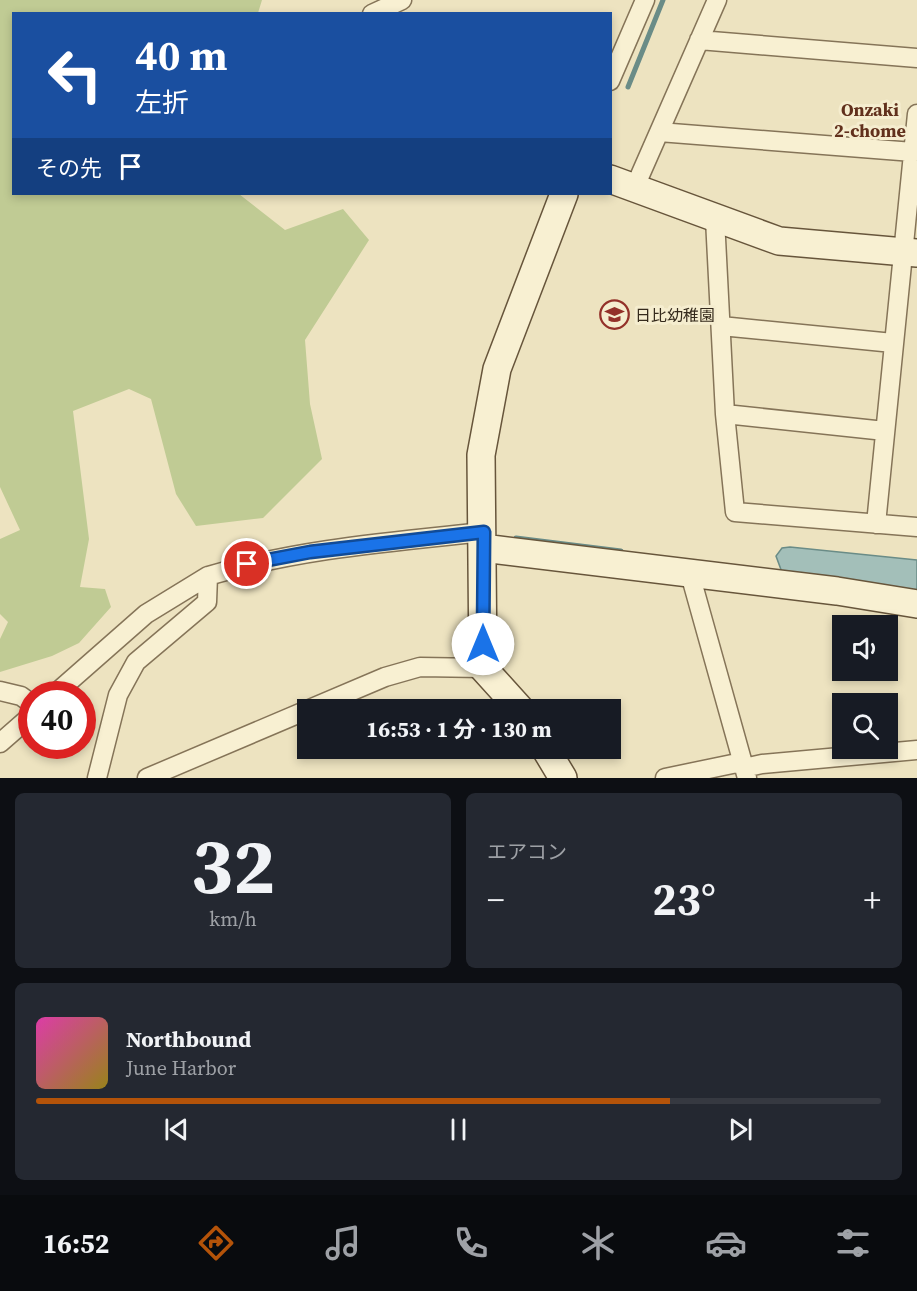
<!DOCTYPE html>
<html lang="ja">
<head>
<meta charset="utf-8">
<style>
  :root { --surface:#171b24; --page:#242831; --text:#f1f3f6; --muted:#9ea1a6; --line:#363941; --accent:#b45309 }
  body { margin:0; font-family:"Source Serif 4","Noto Sans JP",serif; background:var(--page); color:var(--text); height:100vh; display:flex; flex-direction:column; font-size:22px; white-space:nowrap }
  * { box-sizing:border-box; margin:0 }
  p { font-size:20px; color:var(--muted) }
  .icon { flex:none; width:33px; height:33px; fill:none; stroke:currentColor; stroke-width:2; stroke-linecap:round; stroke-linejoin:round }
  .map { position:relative; height:778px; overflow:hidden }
  .details { display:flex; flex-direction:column; gap:15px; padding:15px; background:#0d0f14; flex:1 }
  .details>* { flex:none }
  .guide { position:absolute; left:12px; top:12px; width:600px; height:183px; border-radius:0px; box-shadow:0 3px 9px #0003; background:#1a4fa0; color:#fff; overflow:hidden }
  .fabs { position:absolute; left:832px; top:615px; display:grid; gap:12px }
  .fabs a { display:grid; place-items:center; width:66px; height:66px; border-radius:0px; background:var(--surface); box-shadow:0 3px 9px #0003; font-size:30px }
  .speed { position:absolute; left:18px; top:681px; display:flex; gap:12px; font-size:30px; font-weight:700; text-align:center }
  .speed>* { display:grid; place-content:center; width:78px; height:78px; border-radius:50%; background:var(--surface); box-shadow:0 3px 9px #0003; line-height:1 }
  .speed .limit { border:9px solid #d22; background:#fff; color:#111 }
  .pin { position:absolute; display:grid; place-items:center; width:51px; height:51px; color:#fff; margin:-26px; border:3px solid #fff; border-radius:50%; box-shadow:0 2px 6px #0007 }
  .me { position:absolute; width:66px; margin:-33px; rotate:0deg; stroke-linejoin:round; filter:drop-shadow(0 0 4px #0008) }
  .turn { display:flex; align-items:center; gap:21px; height:126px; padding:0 24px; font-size:27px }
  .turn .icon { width:78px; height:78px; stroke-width:2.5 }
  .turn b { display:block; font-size:42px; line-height:51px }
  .then { display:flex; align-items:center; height:57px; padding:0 24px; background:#0003; gap:12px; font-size:22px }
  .big { font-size:45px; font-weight:700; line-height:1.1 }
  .details .tile { flex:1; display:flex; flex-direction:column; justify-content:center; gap:9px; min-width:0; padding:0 21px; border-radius:9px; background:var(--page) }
  .details .dial { align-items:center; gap:0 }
  .dial b { font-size:78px; line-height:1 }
  .song { display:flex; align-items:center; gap:18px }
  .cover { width:72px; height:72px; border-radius:9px; background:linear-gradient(135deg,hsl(320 70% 55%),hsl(50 70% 35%)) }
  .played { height:6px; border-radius:3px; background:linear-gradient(90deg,var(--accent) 75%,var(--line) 75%) }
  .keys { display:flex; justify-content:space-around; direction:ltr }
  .heat { display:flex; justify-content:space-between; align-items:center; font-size:33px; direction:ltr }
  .details .tiles { flex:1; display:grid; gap:15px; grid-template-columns:1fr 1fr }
  .tile:last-child { grid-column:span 2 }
  .trip { position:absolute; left:297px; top:699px; width:324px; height:60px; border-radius:0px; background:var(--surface); box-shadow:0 3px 9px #0003; font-weight:700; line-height:60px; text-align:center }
  .dock { display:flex; height:96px; justify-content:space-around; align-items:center; background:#090b0e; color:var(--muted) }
  .dock .icon { width:42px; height:42px }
  .dock .active { color:var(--accent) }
  .dock b { font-size:27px; color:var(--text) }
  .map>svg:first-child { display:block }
  .green { fill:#c0cb94 }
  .water { fill:#a3bfb9; stroke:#6a8c87; stroke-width:1.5 }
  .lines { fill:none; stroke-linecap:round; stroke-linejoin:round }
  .stream { stroke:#6a8c87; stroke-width:5 }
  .street-casing { stroke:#857458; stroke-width:21 }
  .secondary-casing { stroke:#67553b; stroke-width:30 }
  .street { stroke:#f8f0d2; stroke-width:18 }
  .secondary { stroke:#f8f0d2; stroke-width:27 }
  .route-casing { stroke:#114b97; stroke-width:15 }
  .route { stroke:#1a73e8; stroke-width:10 }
  .labels { text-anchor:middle; stroke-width:6; stroke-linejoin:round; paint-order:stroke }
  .poi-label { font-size:16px; fill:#352a1c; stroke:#f5edcf; text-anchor:start }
  .neighbourhood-label { font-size:18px; font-weight:bold; fill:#61301c; stroke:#f5edcf }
</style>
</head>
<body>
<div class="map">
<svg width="917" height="778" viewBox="0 0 917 778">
  <rect width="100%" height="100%" fill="#ede3c0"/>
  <path class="green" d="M0 0H262L258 13 14 14V194H239L285 230 343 209 369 240 305 340 310 404 322 459 263 518 196 526 176 494 151 399 129 389 73 411 89 539 80 587 105 589 111 607 79 643 52 656 0 672V639L8 622 0 614V539L20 530 0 487Z"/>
  <path class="water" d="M790 547 917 560V592L783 575 776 556 782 548Z"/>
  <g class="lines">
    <path class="stream" d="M628 87 663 0
      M516 538 621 551"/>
    <defs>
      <path id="street" d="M372 14 402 0
        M699 40 917 58
        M610 81 645 0
        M659 132 913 152
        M634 189 717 0
        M715 219 725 414 735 512 917 527
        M721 326 893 343
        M725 414 885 431
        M876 524 917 114
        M690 574 747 778
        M0 691 21 696 32 704
        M55 694 146 614 208 576
        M0 743 32 715
        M744 768 762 764 917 750
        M97 778 118 695 136 662 207 602 208 576C298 549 391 542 484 532
        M147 778 385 677 420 667 483 668
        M665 778 742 762"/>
      <path id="secondary" d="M610 179 779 241 917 253
        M483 548 837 591 917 604
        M521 710 483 668 481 455 497 369 564 194
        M545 748 563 778"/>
    </defs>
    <use href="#street" class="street-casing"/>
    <use href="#secondary" class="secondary-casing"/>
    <use href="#street" class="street"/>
    <use href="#secondary" class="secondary"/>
  </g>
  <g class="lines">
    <defs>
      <path id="route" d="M247 564 310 552 484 532 483 644"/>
    </defs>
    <use href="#route" class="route-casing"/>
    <use href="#route" class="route"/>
  </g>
  <defs>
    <symbol id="school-ring" viewBox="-11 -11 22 22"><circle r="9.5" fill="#f5edcf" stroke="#933129" stroke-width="1.5"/><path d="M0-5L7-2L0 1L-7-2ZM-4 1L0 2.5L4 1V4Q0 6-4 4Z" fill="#933129"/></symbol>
  </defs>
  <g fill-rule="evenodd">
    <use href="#school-ring" x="598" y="298" width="33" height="33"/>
  </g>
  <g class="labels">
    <g class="poi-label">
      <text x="635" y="321">日比幼稚園</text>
    </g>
    <g class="neighbourhood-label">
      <text x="870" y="116">Onzaki<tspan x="870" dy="21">2-chome</tspan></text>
    </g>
  </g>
</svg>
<div class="fabs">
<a><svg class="icon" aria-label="sound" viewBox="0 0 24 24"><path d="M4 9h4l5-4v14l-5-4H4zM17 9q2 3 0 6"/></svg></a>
<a><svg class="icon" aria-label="search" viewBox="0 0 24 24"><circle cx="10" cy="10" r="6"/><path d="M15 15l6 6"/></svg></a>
</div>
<div class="speed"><div class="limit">40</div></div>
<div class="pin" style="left:247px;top:564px;background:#d93025"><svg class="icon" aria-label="arrive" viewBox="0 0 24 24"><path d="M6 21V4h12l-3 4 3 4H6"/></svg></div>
<svg class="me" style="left:483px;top:644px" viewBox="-20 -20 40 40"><circle r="19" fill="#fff"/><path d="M0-13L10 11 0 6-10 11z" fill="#1a73e8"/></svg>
<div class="trip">16:53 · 1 分 · 130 m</div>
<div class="guide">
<div class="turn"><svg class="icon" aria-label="left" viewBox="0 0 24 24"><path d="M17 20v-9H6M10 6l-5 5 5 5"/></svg><div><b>40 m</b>左折</div></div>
<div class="then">その先<svg class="icon" aria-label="arrive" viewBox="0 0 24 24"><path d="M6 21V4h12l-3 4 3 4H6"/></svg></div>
</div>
</div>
<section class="details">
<div class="tiles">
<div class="tile dial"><b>32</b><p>km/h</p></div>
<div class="tile"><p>エアコン</p>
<div class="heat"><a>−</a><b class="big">23°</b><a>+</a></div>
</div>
<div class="tile">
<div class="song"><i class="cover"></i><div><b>Northbound</b><p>June Harbor</p></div></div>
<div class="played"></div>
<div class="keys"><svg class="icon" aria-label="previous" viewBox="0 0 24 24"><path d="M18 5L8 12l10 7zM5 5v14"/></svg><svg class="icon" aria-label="pause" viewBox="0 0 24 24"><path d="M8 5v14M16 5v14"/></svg><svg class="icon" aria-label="next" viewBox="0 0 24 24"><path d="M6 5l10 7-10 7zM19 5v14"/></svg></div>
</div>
</div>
</section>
<nav class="dock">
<b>16:52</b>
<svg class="icon active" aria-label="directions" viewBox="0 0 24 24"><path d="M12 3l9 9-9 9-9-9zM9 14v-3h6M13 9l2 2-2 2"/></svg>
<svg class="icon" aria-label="music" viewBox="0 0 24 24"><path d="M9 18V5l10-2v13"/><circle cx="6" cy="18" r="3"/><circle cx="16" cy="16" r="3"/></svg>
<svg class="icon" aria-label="phone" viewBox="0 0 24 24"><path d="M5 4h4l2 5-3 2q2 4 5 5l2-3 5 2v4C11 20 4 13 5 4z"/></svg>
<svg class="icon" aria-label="climate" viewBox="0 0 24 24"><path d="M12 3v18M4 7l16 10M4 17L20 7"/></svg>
<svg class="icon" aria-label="car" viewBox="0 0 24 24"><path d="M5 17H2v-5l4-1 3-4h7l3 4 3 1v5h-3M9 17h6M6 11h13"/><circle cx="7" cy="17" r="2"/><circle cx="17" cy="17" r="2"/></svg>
<svg class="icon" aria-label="filters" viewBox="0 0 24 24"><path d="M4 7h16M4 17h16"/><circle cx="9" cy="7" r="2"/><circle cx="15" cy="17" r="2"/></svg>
</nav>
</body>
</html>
